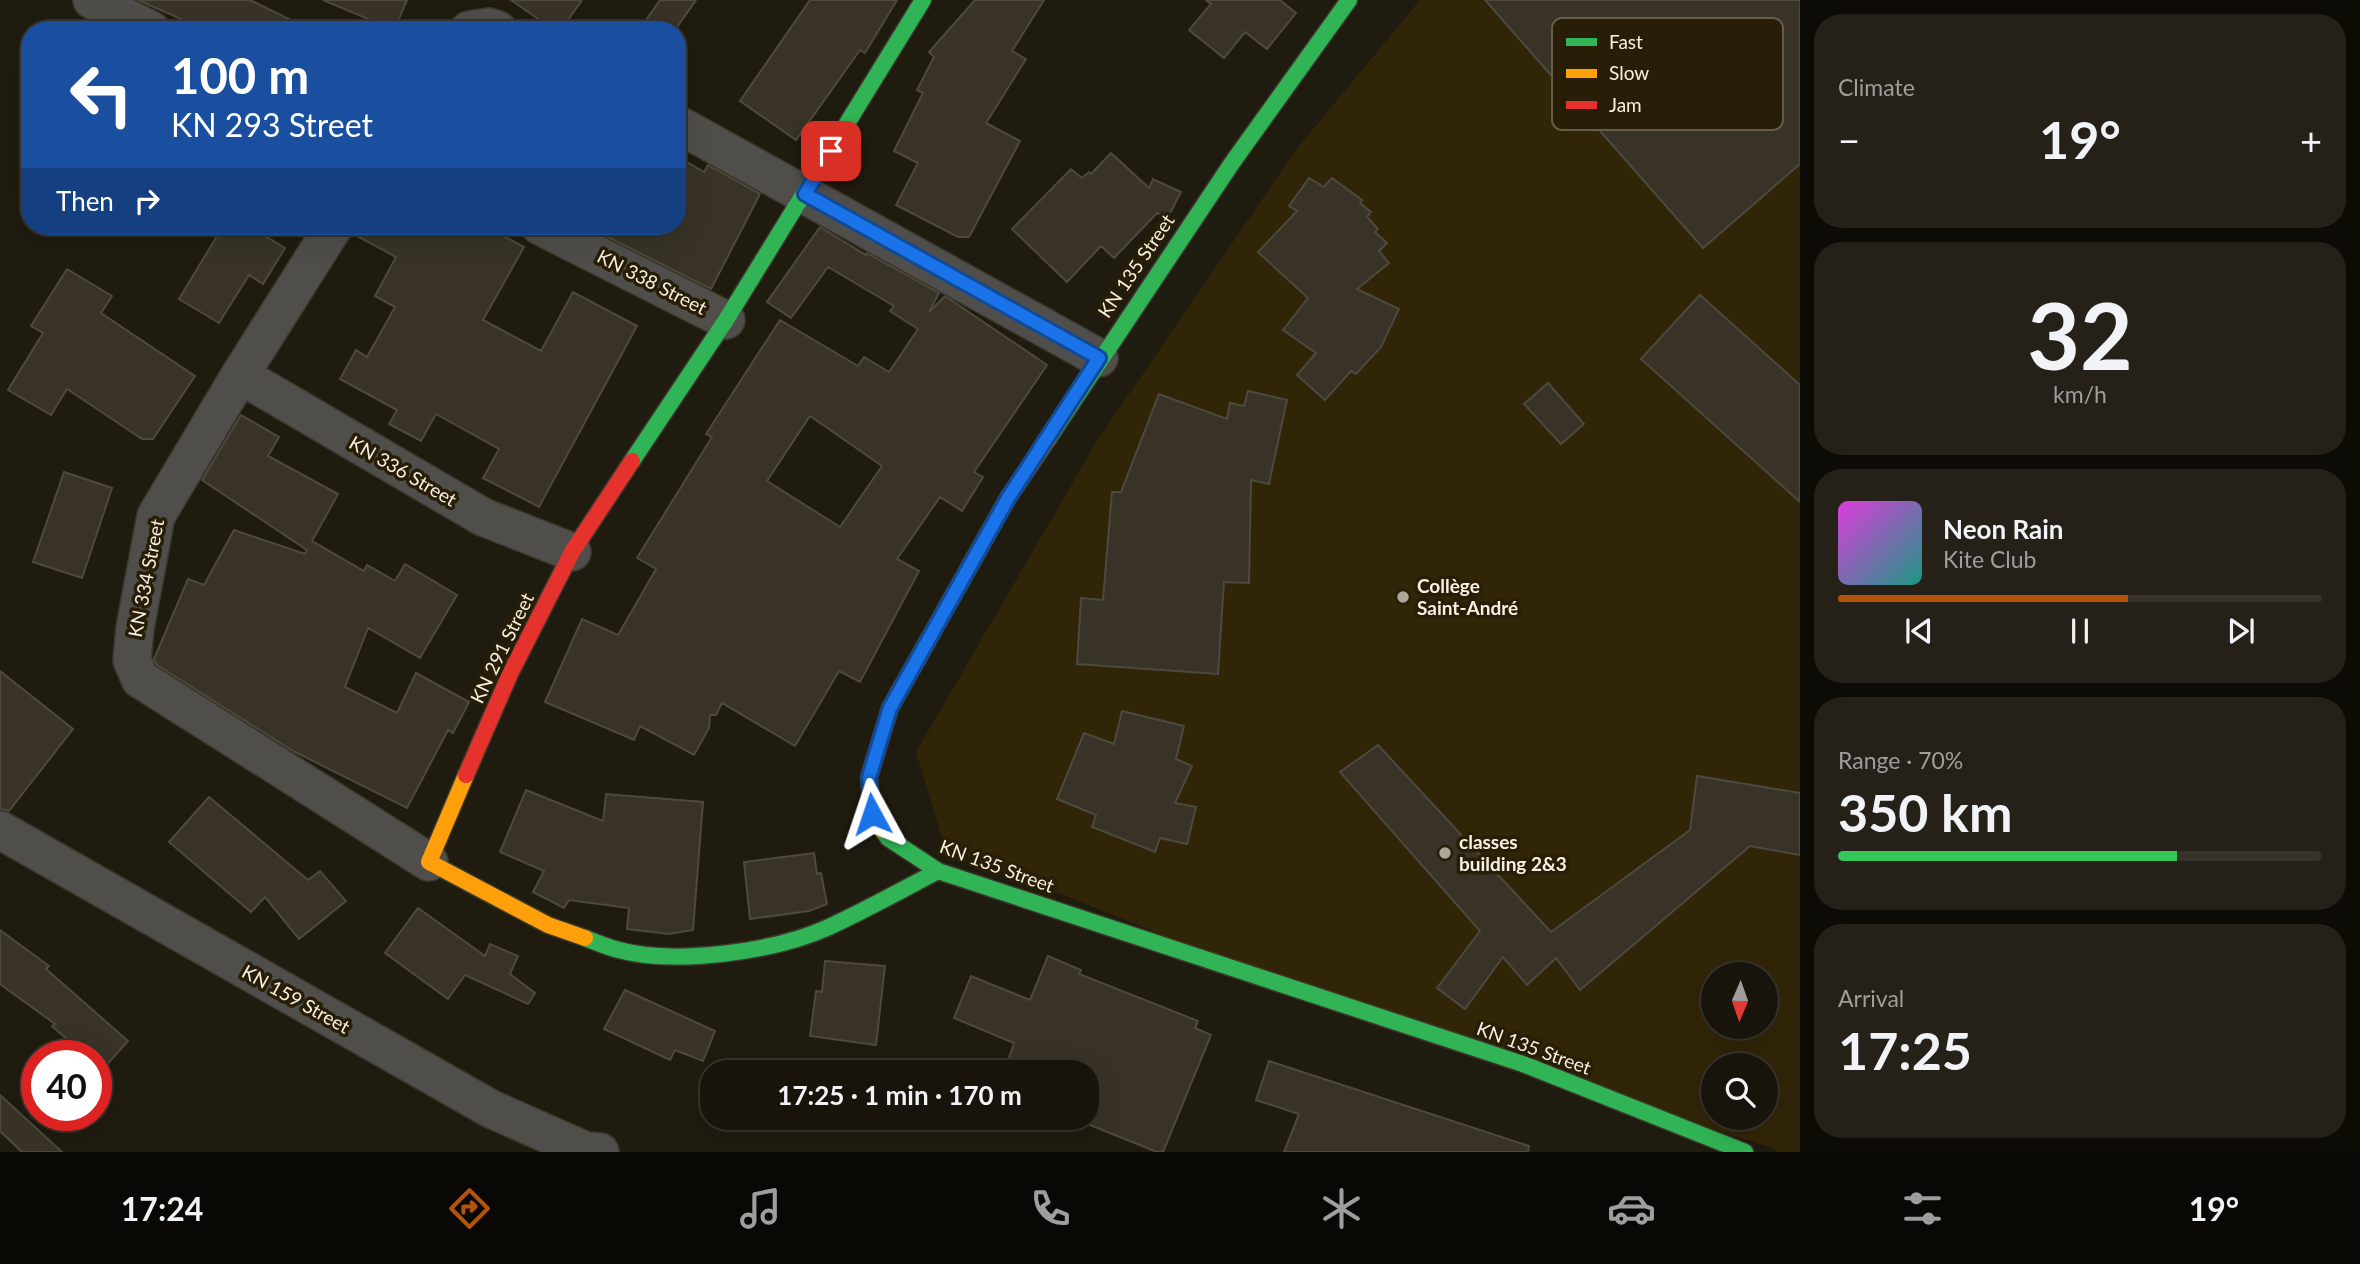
<!DOCTYPE html>
<html lang="en">
<head>
<meta charset="utf-8">
<style>
  :root { --surface:#18140b; --page:#252119; --text:#f1f3f6; --muted:#9f9e9d; --line:#36332c; --accent:#b45309 }
  body { margin:0; font-family:Lato,sans-serif; background:var(--page); color:var(--text); height:100vh; display:flex; flex-direction:column; font-size:26px; white-space:nowrap }
  * { box-sizing:border-box; margin:0 }
  p { font-size:23px; color:var(--muted) }
  .icon { flex:none; width:38px; height:38px; fill:none; stroke:currentColor; stroke-width:2; stroke-linecap:round; stroke-linejoin:round }
  .map { position:relative; flex:1; overflow:hidden }
  .details { display:flex; flex-direction:column; gap:14px; padding:14px; background:#0d0b06; width:560px }
  .details>* { flex:none }
  .guide { position:absolute; left:21px; top:21px; width:665px; height:214px; border-radius:28px; box-shadow:0 7px 28px #0002,0 0 0 2px var(--line); background:#1a4fa0; color:#fff; overflow:hidden }
  .needle { width:46px; rotate:182deg }
  .tools { position:absolute; left:1701px; top:962px; display:grid; gap:14px }
  .tools a { display:grid; place-items:center; width:77px; height:77px; border-radius:50%; background:var(--surface); box-shadow:0 7px 28px #0002,0 0 0 2px var(--line); font-size:35px }
  .speed { position:absolute; left:21px; top:1040px; display:flex; gap:14px; font-size:35px; font-weight:700; text-align:center }
  .speed>* { display:grid; place-content:center; width:91px; height:91px; border-radius:50%; background:var(--surface); box-shadow:0 7px 28px #0002,0 0 0 2px var(--line); line-height:1 }
  .speed .limit { border:10px solid #d22; background:#fff; color:#111 }
  .pin { position:absolute; display:grid; place-items:center; width:60px; height:60px; color:#fff; margin:-30px; border-radius:14px; box-shadow:0 4px 10px #0006 }
  .me { position:absolute; width:77px; margin:-38px; rotate:355deg; stroke-linejoin:round; filter:drop-shadow(0 0 5px #0008) }
  .turn { display:flex; align-items:center; gap:24px; height:147px; padding:0 35px; font-size:32px }
  .turn .icon { width:91px; height:91px; stroke-width:2.5 }
  .turn b { display:block; font-size:49px; line-height:60px }
  .then { display:flex; align-items:center; height:66px; padding:0 35px; background:#0003; gap:14px; font-size:26px }
  .big { font-size:52px; font-weight:700; line-height:1.1 }
  .details .tile { flex:1; display:flex; flex-direction:column; justify-content:center; gap:10px; min-width:0; padding:0 24px; border-radius:28px; background:var(--page) }
  .details .dial { align-items:center; gap:0 }
  .dial b { font-size:91px; line-height:1 }
  .song { display:flex; align-items:center; gap:21px }
  .cover { width:84px; height:84px; border-radius:10px; background:linear-gradient(135deg,hsl(300 70% 55%),hsl(170 70% 35%)) }
  .played { height:7px; border-radius:4px; background:linear-gradient(90deg,var(--accent) 60%,var(--line) 60%) }
  .keys { display:flex; justify-content:space-around; direction:ltr }
  .heat { display:flex; justify-content:space-between; align-items:center; font-size:38px; direction:ltr }
  .charge { height:10px; border-radius:5px; background:linear-gradient(90deg,#34c759 70%,var(--line) 0) }
  .trip { position:absolute; left:700px; top:1060px; width:399px; height:70px; border-radius:28px; background:var(--surface); box-shadow:0 7px 28px #0002,0 0 0 2px var(--line); font-weight:700; line-height:70px; text-align:center }
  .menu { display:flex; height:112px; justify-content:space-around; align-items:center; background:#0a0804; color:var(--muted) }
  .menu .icon { width:49px; height:49px }
  .menu .on { color:var(--accent) }
  .menu b { font-size:32px; color:var(--text) }
  main { display:flex; flex:1; min-height:0 }
  .map>svg:first-child { display:block }
  .built { fill:#312508; fill-rule:evenodd }
  .building { fill:#383326; stroke:#4e493e; stroke-width:2; fill-rule:evenodd }
  .lines { fill:none; stroke-linecap:round; stroke-linejoin:round }
  .street-casing { stroke:#3c382e; stroke-width:40 }
  .fast-casing { stroke:#3c382e; stroke-width:19 }
  .slow-casing { stroke:#3c382e; stroke-width:19 }
  .jam-casing { stroke:#3c382e; stroke-width:19 }
  .street { stroke:#504e4a; stroke-width:37 }
  .fast { stroke:#30b455; stroke-width:16 }
  .slow { stroke:#ff9f0a; stroke-width:16 }
  .jam { stroke:#e5322d; stroke-width:16 }
  .route-casing { stroke:#114b97; stroke-width:18 }
  .route { stroke:#1a73e8; stroke-width:12 }
  .poi-dot { fill:#aca599; stroke:#281e07; stroke-width:2.5 }
  .labels { text-anchor:middle; stroke-width:7; stroke-linejoin:round; paint-order:stroke }
  .street-label { font-size:19px; fill:#f7f0e3; stroke:#281e07 }
  .poi-label { font-size:19px; font-weight:bold; fill:#f7f0e3; stroke:#281e07; text-anchor:start }
  .key { fill:#281e07; stroke:#665d49; stroke-width:2 }
  .key-label { font-size:19px; fill:#f7f0e3 }
</style>
</head>
<body>
<main>
<div class="map">
<svg width="1800" height="1152" viewBox="0 0 1800 1152">
  <rect width="100%" height="100%" fill="#201b0f"/>
  <path class="built" d="M1420 0H1800V1152H1778L1773 1148 1617 1099 1268 978 945 847 916 752 1097 441 1295 151ZM1713 975H1766V1027H1713ZM1713 1066H1766V1118H1713Z"/>
  <path class="building" d="M138 0H250L311 30H206Z
    M323 0H407L394 30Z
    M511 0H582L561 30H554Z
    M660 0H696L675 30H639Z
    M810 0H897L865 53 860 50 796 140 740 101Z
    M975 0H1044L1012 51 1026 59 986 123 1020 141 969 237H958L896 205 918 163 894 151 923 93 917 90 934 57 929 52Z
    M1206 0H1280L1296 13 1267 49 1245 32 1224 58 1189 30 1211 4Z
    M1485 0H1800V164L1703 248Z
    M1111 153 1149 188 1153 179 1181 192 1167 219 1157 213 1114 258 1101 246 1067 282 1012 229 1071 169 1082 178 1089 172 1091 174Z
    M677 156 704 172 708 165 760 194 711 289 586 226H677Z
    M1309 178 1324 187 1332 178 1362 200 1360 203 1371 212 1367 217 1378 229 1375 232 1387 243 1379 251 1389 263 1357 289 1399 309 1381 347 1356 374 1351 371 1325 400 1297 375 1316 353 1283 330 1308 298 1258 252 1297 211 1289 206Z
    M223 226H249L285 248 263 284 249 275 219 323 179 299Z
    M355 226H485L524 247 483 320 541 351 573 292 637 326 539 507 483 478 499 449 436 414 421 441 389 424 397 410 340 379 356 350 367 357 395 307 375 296 396 257 353 234Z
    M820 227 866 255 867 253 939 293 929 312 945 296 1047 365 974 472 983 477 962 511 940 497 897 559 919 571 860 682 839 671 795 746 722 703 716 715H710L709 728 694 755 640 726 634 740 545 702 582 619 618 635 656 569 637 558 712 437 706 434 780 320 858 366 864 357 889 372 918 329 890 311 894 306 828 267 791 318 767 302ZM810 416 882 466 840 527 767 481Z
    M67 269 112 296 101 313 195 376 153 439H142L67 389 51 415 8 390 43 333 31 326Z
    M1700 295 1800 385V502L1641 359Z
    M1548 383 1584 424 1561 444 1524 404Z
    M1248 391 1287 400 1269 484 1251 480 1249 583 1224 582 1218 674 1077 664 1081 598 1103 600 1112 492H1121L1159 394 1227 419 1230 403 1244 406Z
    M241 415 279 437 268 456 338 494 312 541 364 571 367 565 395 581 405 564 457 595 420 658 368 628 345 687 397 713 416 673 469 702 453 733 448 730 407 808 293 751 157 665 154 659 188 579 204 585 234 530 305 554 307 550 202 480Z
    M64 472 112 488 82 578 33 562Z
    M0 671 73 729 9 811 0 809Z
    M1122 711 1184 726 1176 759 1192 766 1175 803 1196 807 1187 844 1160 838 1155 852 1092 827 1096 815 1057 799 1084 733 1114 744Z
    M1378 745 1551 932 1690 830 1697 776 1800 793V855L1750 846 1580 990 1556 958 1527 985 1503 957 1465 1009 1437 988 1480 931 1340 772Z
    M526 790 603 821 606 794 703 802 693 930 669 934 627 929 629 908 569 900 564 908 533 892 544 871 500 852Z
    M209 797 308 880 320 871 346 901 299 939 265 897 251 912 169 842Z
    M814 853 817 874 821 873 827 904 809 911 750 919 744 862Z
    M418 908 485 956 490 944 518 956 510 974 535 993 528 1004 465 975 448 999 385 953Z
    M0 930 49 966 46 969 128 1041 102 1070 96 1065V1055H85L52 1026 55 1024 0 984Z
    M1048 956 1081 970 1079 974 1198 1021 1195 1028 1211 1035 1163 1152H1157L1085 1123 1083 1126 1061 1118H1087V1073H1004L1014 1043 954 1018 971 976 1030 1000Z
    M825 961 885 966 876 1045 810 1036 816 991 822 992Z
    M625 990 715 1031 703 1061 675 1050 670 1060 604 1029Z
    M1269 1061 1529 1146 1528 1152H1284L1299 1114 1256 1100Z
    M0 1095 62 1152H22L0 1131Z"/>
  <g class="lines">
    <defs>
      <path id="street" d="M92 0 151 30
        M469 30 489 27 498 30
        M677 124 1099 358
        M334 226 240 375 156 516 135 628 132 660 140 679 429 862
        M540 226 726 320
        M240 375 483 517 572 552
        M0 830 491 1109 586 1151 600 1152"/>
      <path id="fast" d="M1048 439 1232 163 1349 0
        M632 461 726 320 923 0
        M882 830 888 838 938 871 1523 1064 1745 1152
        M585 938C595 942 605 946 615 949 673 966 774 952 829 927 866 910 902 890 938 871"/>
      <path id="slow" d="M466 775 429 862 548 925 585 938
        M882 830 872 814 869 777 890 708 1008 498 1048 439"/>
      <path id="jam" d="M466 775 510 674 572 552 632 461"/>
    </defs>
    <use href="#street" class="street-casing"/>
    <use href="#fast" class="fast-casing"/>
    <use href="#slow" class="slow-casing"/>
    <use href="#jam" class="jam-casing"/>
    <use href="#street" class="street"/>
    <use href="#fast" class="fast"/>
    <use href="#slow" class="slow"/>
    <use href="#jam" class="jam"/>
  </g>
  <g class="lines">
    <defs>
      <path id="route" d="M831 151 805 194 1099 358 1008 498 890 708 869 777 872 814"/>
    </defs>
    <use href="#route" class="route-casing"/>
    <use href="#route" class="route"/>
  </g>
  <g class="poi-dot">
    <circle cx="1403" cy="597" r="7"/>
    <circle cx="1445" cy="853" r="7"/>
  </g>
  <g class="labels">
    <g class="street-label">
      <text transform="translate(1136 266) rotate(-56)" y="7">KN 135 Street</text>
      <text transform="translate(652 282) rotate(27)" y="7">KN 338 Street</text>
      <text transform="translate(403 471) rotate(30)" y="7">KN 336 Street</text>
      <text transform="translate(146 578) rotate(-79)" y="7">KN 334 Street</text>
      <text transform="translate(502 648) rotate(-64)" y="7">KN 291 Street</text>
      <text transform="translate(997 866) rotate(20)" y="7">KN 135 Street</text>
      <text transform="translate(296 999) rotate(29)" y="7">KN 159 Street</text>
      <text transform="translate(1534 1048) rotate(20)" y="7">KN 135 Street</text>
    </g>
    <g class="poi-label">
      <text x="1417" y="593">Collège<tspan x="1417" dy="22">Saint-André</tspan></text>
      <text x="1459" y="849">classes<tspan x="1459" dy="22">building 2&amp;3</tspan></text>
    </g>
  </g>
  <rect x="1552" y="18" width="231" height="112" rx="10" class="key"/>
  <rect x="1566" y="38" width="31" height="8" fill="#30b455"/>
  <rect x="1566" y="69" width="31" height="9" fill="#ff9f0a"/>
  <rect x="1566" y="101" width="31" height="8" fill="#e5322d"/>
  <g class="key-label">
    <text x="1609" y="49">Fast</text>
    <text x="1609" y="80">Slow</text>
    <text x="1609" y="112">Jam</text>
  </g>
</svg>
<div class="tools">
<a><svg class="needle" viewBox="-14 -14 28 28"><path d="M0-13l5 13h-10z" fill="#e53935"/><path d="M0 13l5-13h-10z" fill="#9f9e9d"/></svg></a>
<a><svg class="icon" aria-label="search" viewBox="0 0 24 24"><circle cx="10" cy="10" r="6"/><path d="M15 15l6 6"/></svg></a>
</div>
<div class="speed"><div class="limit">40</div></div>
<div class="pin" style="left:831px;top:151px;background:#d93025"><svg class="icon" aria-label="arrive" viewBox="0 0 24 24"><path d="M6 21V4h12l-3 4 3 4H6"/></svg></div>
<svg class="me" style="left:872px;top:814px" viewBox="-20 -20 40 40"><path d="M0-17L14 15 0 8-14 15z" fill="#1a73e8" stroke="#fff" stroke-width="4"/></svg>
<div class="trip">17:25 · 1 min · 170 m</div>
<div class="guide">
<div class="turn"><svg class="icon" aria-label="left" viewBox="0 0 24 24"><path d="M17 20v-9H6M10 6l-5 5 5 5"/></svg><div><b>100 m</b>KN 293 Street</div></div>
<div class="then">Then<svg class="icon" aria-label="right" viewBox="0 0 24 24"><path d="M7 20v-9h11M14 6l5 5-5 5"/></svg></div>
</div>
</div>
<section class="details">
<div class="tile"><p>Climate</p>
<div class="heat"><a>−</a><b class="big">19°</b><a>+</a></div>
</div>
<div class="tile dial"><b>32</b><p>km/h</p></div>
<div class="tile">
<div class="song"><i class="cover"></i><div><b>Neon Rain</b><p>Kite Club</p></div></div>
<div class="played"></div>
<div class="keys"><svg class="icon" aria-label="previous" viewBox="0 0 24 24"><path d="M18 5L8 12l10 7zM5 5v14"/></svg><svg class="icon" aria-label="pause" viewBox="0 0 24 24"><path d="M8 5v14M16 5v14"/></svg><svg class="icon" aria-label="next" viewBox="0 0 24 24"><path d="M6 5l10 7-10 7zM19 5v14"/></svg></div>
</div>
<div class="tile"><p>Range · 70%</p><b class="big">350 km</b><div class="charge"></div></div>
<div class="tile"><p>Arrival</p><b class="big">17:25</b></div>
</section>
</main>
<nav class="menu">
<b>17:24</b>
<svg class="icon on" aria-label="directions" viewBox="0 0 24 24"><path d="M12 3l9 9-9 9-9-9zM9 14v-3h6M13 9l2 2-2 2"/></svg>
<svg class="icon" aria-label="music" viewBox="0 0 24 24"><path d="M9 18V5l10-2v13"/><circle cx="6" cy="18" r="3"/><circle cx="16" cy="16" r="3"/></svg>
<svg class="icon" aria-label="phone" viewBox="0 0 24 24"><path d="M5 4h4l2 5-3 2q2 4 5 5l2-3 5 2v4C11 20 4 13 5 4z"/></svg>
<svg class="icon" aria-label="climate" viewBox="0 0 24 24"><path d="M12 3v18M4 7l16 10M4 17L20 7"/></svg>
<svg class="icon" aria-label="car" viewBox="0 0 24 24"><path d="M5 17H2v-5l4-1 3-4h7l3 4 3 1v5h-3M9 17h6M6 11h13"/><circle cx="7" cy="17" r="2"/><circle cx="17" cy="17" r="2"/></svg>
<svg class="icon" aria-label="filters" viewBox="0 0 24 24"><path d="M4 7h16M4 17h16"/><circle cx="9" cy="7" r="2"/><circle cx="15" cy="17" r="2"/></svg>
<b>19°</b>
</nav>
</body>
</html>
